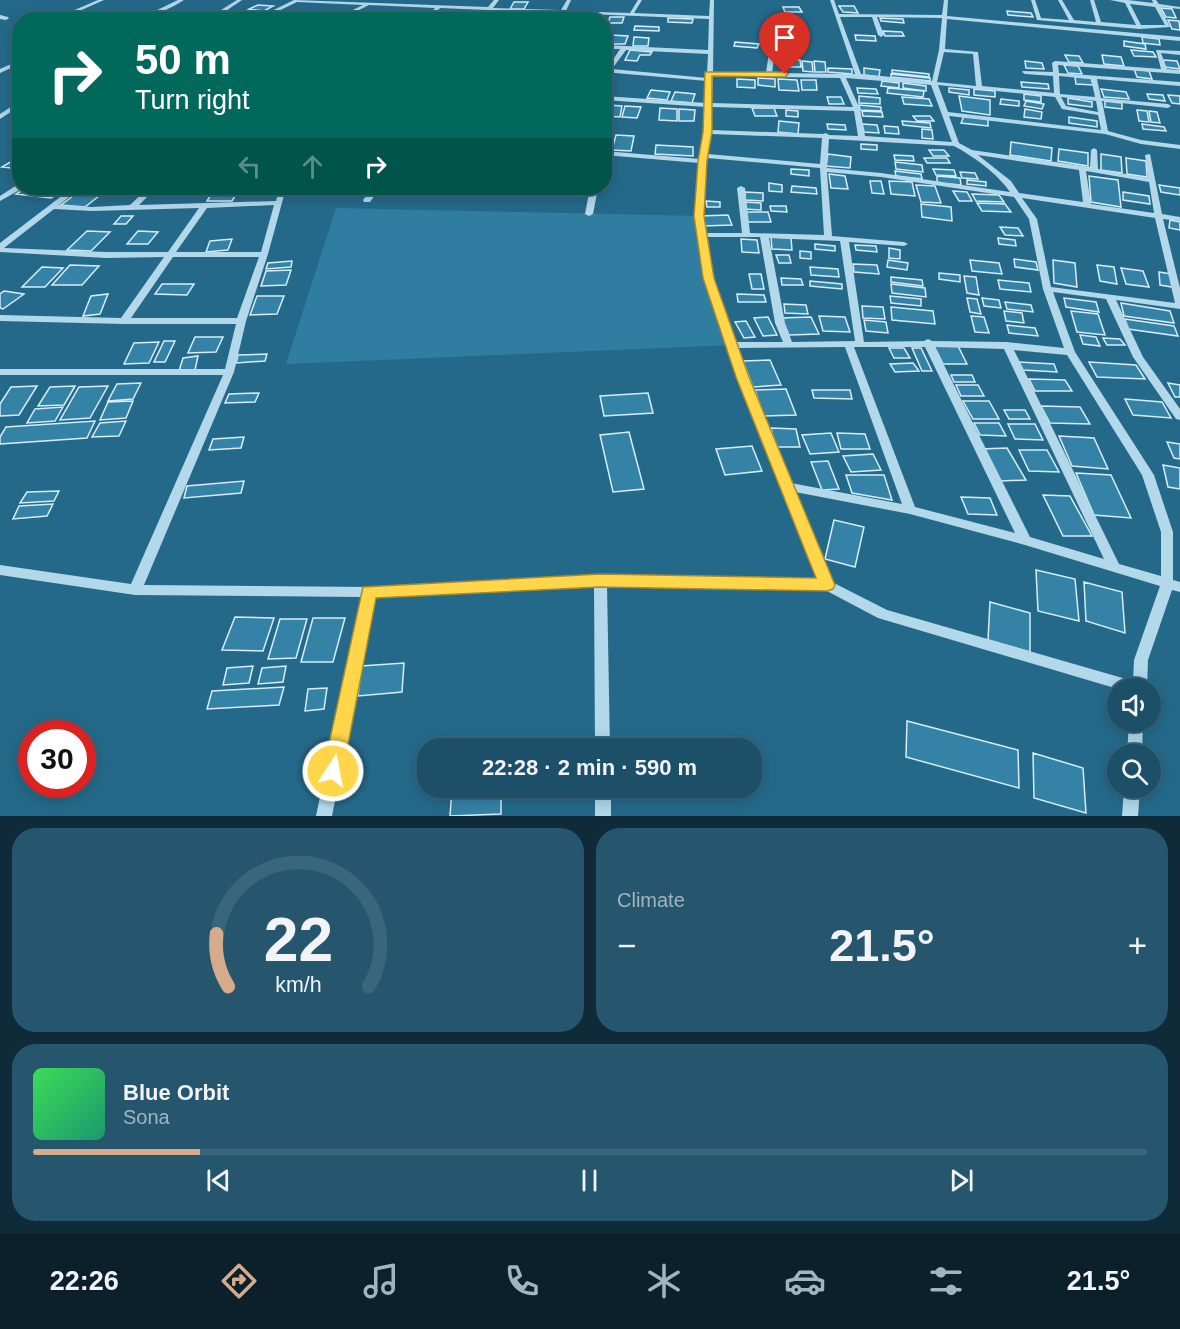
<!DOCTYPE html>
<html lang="en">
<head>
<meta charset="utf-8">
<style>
  :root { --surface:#1c4f68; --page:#25566e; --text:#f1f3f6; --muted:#a0b5c0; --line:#3a667c; --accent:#d6ab8b }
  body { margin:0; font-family:Arial,sans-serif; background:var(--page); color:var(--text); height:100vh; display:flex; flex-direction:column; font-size:22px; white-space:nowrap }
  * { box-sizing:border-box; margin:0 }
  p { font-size:20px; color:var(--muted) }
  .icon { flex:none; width:33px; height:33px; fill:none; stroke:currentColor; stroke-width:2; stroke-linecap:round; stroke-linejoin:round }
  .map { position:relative; height:816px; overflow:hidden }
  .drawer { display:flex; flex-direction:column; gap:12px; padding:12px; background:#0f2b39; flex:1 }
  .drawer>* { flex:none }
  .guide { position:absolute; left:12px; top:12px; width:600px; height:183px; border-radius:24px; box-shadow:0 3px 15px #0003,0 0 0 2px var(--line); background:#00695c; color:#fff; overflow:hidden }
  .controls { position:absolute; left:1107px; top:678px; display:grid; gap:12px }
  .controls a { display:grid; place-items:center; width:54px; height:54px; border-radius:50%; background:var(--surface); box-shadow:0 3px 15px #0003,0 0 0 2px var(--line); font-size:30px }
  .speed { position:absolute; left:18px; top:720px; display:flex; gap:12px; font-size:30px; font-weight:700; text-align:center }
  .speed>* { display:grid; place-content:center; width:78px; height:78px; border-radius:50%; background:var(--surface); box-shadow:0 3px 15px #0003,0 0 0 2px var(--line); line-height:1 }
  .speed .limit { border:9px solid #d22; background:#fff; color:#111 }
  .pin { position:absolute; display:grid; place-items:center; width:51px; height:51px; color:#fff; margin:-62px -26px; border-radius:50% 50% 50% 0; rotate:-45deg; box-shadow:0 0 6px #0007 }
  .pin .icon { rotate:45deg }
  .me { position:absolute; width:66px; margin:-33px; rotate:11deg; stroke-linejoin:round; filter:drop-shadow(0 0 4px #0008) }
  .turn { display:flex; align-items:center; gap:21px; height:126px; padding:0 24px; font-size:27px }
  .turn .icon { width:78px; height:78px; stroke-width:2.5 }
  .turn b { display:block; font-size:42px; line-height:51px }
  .lanes { display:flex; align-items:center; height:57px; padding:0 24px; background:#0003; justify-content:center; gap:30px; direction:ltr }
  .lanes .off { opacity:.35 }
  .big { font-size:45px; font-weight:700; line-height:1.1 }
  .drawer .card { flex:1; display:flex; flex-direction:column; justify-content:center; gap:9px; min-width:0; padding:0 21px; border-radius:24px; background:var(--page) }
  .drawer .dial { align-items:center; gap:0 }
  .dial svg { height:156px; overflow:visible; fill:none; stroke:var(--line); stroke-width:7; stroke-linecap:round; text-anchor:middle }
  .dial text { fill:var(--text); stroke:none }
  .song { display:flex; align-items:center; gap:18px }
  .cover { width:72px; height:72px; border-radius:9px; background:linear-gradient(135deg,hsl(130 70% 55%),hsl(160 70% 35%)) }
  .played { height:6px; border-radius:3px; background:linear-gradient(90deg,var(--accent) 15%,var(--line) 15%) }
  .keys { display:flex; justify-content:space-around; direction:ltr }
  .heat { display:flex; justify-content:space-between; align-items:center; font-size:33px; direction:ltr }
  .drawer .tiles { flex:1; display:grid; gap:12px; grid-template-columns:1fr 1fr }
  .card:last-child { grid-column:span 2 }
  .trip { position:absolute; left:417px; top:738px; width:345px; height:60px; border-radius:24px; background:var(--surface); box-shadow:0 3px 15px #0003,0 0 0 2px var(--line); font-weight:700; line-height:60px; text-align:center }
  .menu { display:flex; height:96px; justify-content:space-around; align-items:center; background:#0b202a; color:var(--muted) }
  .menu .icon { width:42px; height:42px }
  .menu .active { color:var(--accent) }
  .menu b { font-size:27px; color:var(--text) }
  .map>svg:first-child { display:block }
  .green { fill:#2f7ea2 }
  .building { fill:#3582a7; stroke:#d6edf7; stroke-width:1.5 }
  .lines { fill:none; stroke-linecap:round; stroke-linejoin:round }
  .minor { fill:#b2d8ea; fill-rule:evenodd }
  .route { fill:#ffd54a; stroke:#a68a30; stroke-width:1.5 }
</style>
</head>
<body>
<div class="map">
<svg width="1180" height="816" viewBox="0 0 1180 816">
  <rect width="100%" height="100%" fill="#25698a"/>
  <path class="green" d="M336 208 699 216 732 345 286 364Z"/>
  <path class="building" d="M514 2H528L524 9H510Z
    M258 5 273 6 264 11 249 9Z
    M839 6H854L858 13 843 12Z
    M783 7H799L802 12H785Z
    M1161 8 1172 9 1176 18 1166 17Z
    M1007 11 1031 13 1033 17 1008 15Z
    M610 17H624L622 23H608Z
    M668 18 693 19 692 23 668 22Z
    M880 18 903 19 904 23 881 21Z
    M1168 20 1179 21 1180 30 1172 29Z
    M635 26 659 27V31L634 30Z
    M883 31 902 32 904 36H885Z
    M611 35 628 36 625 44H608Z
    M855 35 875 36 876 41 856 40Z
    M634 37 649 38 648 46H633Z
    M1142 37 1159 39 1160 45 1143 43Z
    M1124 41 1145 44 1146 49 1124 46Z
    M735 42 759 44 757 48 734 46Z
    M630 50 652 52 650 55H640L637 61 625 60Z
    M1131 50 1153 52 1156 57 1134 56Z
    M1065 55 1079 56 1083 63 1069 62Z
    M1102 55 1121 57 1124 66 1104 64Z
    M788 60H800L801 67H789Z
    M1163 60 1177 61 1180 69 1165 67Z
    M802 61 812 62 813 72 803 71Z
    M814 61 825 62 826 72H815Z
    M1025 61 1042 63 1044 69 1026 68Z
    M1064 65 1078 66 1082 74 1068 73Z
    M828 68 852 69V74L828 72Z
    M864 68 880 70 879 77 864 75Z
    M1134 69 1149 71 1152 79 1137 77Z
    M892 70 929 74V77L892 73Z
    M891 74 930 78V81L891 77Z
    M1075 77 1091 78 1093 85 1076 84Z
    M758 78 775 79V87L758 85Z
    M737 79 755 80V88L737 87Z
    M778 79 797 80 799 91 779 90Z
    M801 80H816L817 90H802Z
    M882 81 899 83V88L881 86Z
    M1021 82 1048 84 1049 89 1022 87Z
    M903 83 926 86V91L903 88Z
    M857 88 876 89 878 94 858 93Z
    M888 88 924 91 923 97 887 93Z
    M949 88 969 90V95L949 92Z
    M974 89 995 91V97L974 95Z
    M1101 89 1126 92 1129 99 1104 97Z
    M651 90 670 92 667 100 647 98Z
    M675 92 695 94 692 103 671 101Z
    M1024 94 1041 96V102L1024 100Z
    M1147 94 1163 95 1165 101 1149 99Z
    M1168 95 1180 96V104L1172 103Z
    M859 96 880 98V104L859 103Z
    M959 96 990 100V115L962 111Z
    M827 97H841L844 104H829Z
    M902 97 929 99 932 106 904 104Z
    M1068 98 1092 102V107L1068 104Z
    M1001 99 1019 101V106L1000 104Z
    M1026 101 1044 104 1042 109 1024 106Z
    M1105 101 1122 103V109L1105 107Z
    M607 105 622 106 620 117 604 116Z
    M859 105 881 107V111L860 110Z
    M625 106 641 107 637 118 622 117Z
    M660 108 677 109V121L659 120Z
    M752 108H774L777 116H755Z
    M679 109 695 110 694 121H679Z
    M1025 109 1042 112 1041 119 1024 117Z
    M786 110 798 111V117L786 116Z
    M1137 110 1147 111 1149 122 1139 121Z
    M862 111 882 112 883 117 863 116Z
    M1149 111 1157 112 1160 123 1151 122Z
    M913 116H930L934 121H917Z
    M964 116 988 119V126L961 123Z
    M1069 117 1097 121V127L1069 123Z
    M779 121 799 123 798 134 778 132Z
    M902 121 930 123 931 128 903 125Z
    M827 124 845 125 846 130 828 129Z
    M862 124 877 125 879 133 864 132Z
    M1142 124 1164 127 1166 131 1143 129Z
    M884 126 898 127 899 134 885 133Z
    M922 129 932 130 933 139 922 138Z
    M616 135 634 136 631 151 612 150Z
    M1011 142 1052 148 1051 161 1010 155Z
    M861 144 877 145V150L861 149Z
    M656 145 693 147V156L655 154Z
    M1059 149 1088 153V166L1058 161Z
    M929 150H944L949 156H933Z
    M828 154 851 157 850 168 826 166Z
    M1101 154 1121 157 1122 173 1101 170Z
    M894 155 913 156 914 161 895 160Z
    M17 158H20V169L2 167Z
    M924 158H947L950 163H927Z
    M1126 158 1146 161 1147 177 1127 174Z
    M895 162 922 165 923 172 896 169Z
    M791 169 809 170V176L791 174Z
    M933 169 954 170 956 176 936 175Z
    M895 171 921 174 922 179 896 176Z
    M960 172 975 173 978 179 962 178Z
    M829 174 845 176 848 189 831 188Z
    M937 176 960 178 961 185 937 183Z
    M1089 176 1118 180 1121 207 1091 202Z
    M967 180 986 182V186L967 184Z
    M870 181H881L884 194 872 193Z
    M889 181 912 182 915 196 891 194Z
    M769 183 782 185V192L769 191Z
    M916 185 935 186 941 203 921 202Z
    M1159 185 1180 188V195L1161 192Z
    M792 186 816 188 817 194 791 192Z
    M26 188H27L61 192 51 198 16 194Z
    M215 188H240L232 201H207Z
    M325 188H342L364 190 358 196 320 193Z
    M537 188H562L560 195 535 194Z
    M81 190 104 192 85 207 61 205Z
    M953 191 967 192 972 201H959Z
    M745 192 763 193V201L745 200Z
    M1123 192 1149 196 1150 204 1123 200Z
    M972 194 999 195 1004 202 976 201Z
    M706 201 720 202V207H707Z
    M744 202 761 203V210L744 209Z
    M977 203 1005 204 1011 212 982 211Z
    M921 204 951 207 952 221 922 217Z
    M770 206H786L787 212 771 211Z
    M745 212H768L771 222H747Z
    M728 215 732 225 703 226 699 216Z
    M121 216H133L126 224H114Z
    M1170 220 1180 222V230L1169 228Z
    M1000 227 1018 228 1023 236 1005 235Z
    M87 231 110 232 91 251 67 250Z
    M138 231 158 232 148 244H127Z
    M771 237 791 238 792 250 772 249Z
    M998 238 1015 240 1016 246 999 244Z
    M232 239 228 250 206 252 210 241Z
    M741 239 757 240 759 253 742 252Z
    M815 244 835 246V251L815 249Z
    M855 245 876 246 877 252 856 250Z
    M889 248 900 250V259L889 258Z
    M800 251 811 252V259L800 258Z
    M776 255H789L791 263H779Z
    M1014 259 1036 262 1038 270 1015 267Z
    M888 260 908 263 907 270 887 267Z
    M970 260 999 263 1002 274 972 271Z
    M1053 260 1075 263 1077 287 1054 283Z
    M292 261 291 267 266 269 268 263Z
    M853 264 877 265 879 274 854 272Z
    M70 265 99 266 82 285H52Z
    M1097 265 1114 267 1117 284 1100 281Z
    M42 267 63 268 45 287H22Z
    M810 267 838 269 839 277 811 275Z
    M1121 268 1143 271 1149 287 1126 284Z
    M291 270 286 285 261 286 266 271Z
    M1159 272 1171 274 1172 287 1160 285Z
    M939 273 960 275V282L939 279Z
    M749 274H761L764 289H752Z
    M964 276 976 277 979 295 967 293Z
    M891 277 922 280 923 286 891 282Z
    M781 278 801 279 803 285H782Z
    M998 280 1029 283 1031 292 1000 289Z
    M810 281 842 284V289L810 286Z
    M162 284H194L187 295 155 294Z
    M891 284 925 288 926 297 892 293Z
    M4 291 24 294 3 309 0 308V294Z
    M108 294 100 314 83 316 91 296Z
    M737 294 764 295 766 302H738Z
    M257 296H284L277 314 250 315Z
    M890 296 921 299V306L891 303Z
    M967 298 977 299 981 314 970 312Z
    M982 298 999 300 1001 308 984 306Z
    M1064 298 1096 302 1099 312 1066 307Z
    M1005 302 1031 305 1033 312 1007 309Z
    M1121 303 1170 311 1174 323 1124 316Z
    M784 304 806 305 808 314 785 313Z
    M862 306 883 307 885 319 863 318Z
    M891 307 933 311 935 324 892 320Z
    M1004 311 1022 313 1024 323 1006 321Z
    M1071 311 1098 314 1105 335 1077 332Z
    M819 316 845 317 850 332 823 331Z
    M971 316 984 317 989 333 975 332Z
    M768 317 777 335 763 336 754 318Z
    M811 317 819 334 789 335 781 318Z
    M1125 319 1174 326 1178 336 1128 329Z
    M864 320 886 322 888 333 866 331Z
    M746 321 755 337 744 338 735 322Z
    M1007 325 1035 328 1038 336 1009 333Z
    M1080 335 1096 337 1100 346 1083 344Z
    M195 337H223L216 352 188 353Z
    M1103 338 1120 339 1125 345H1107Z
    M164 341H175L165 362H154Z
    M159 342 149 363 124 364 134 343Z
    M934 346H958L967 364H943Z
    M889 348H904L910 358H894Z
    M912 348H921L932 371H922Z
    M267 354 265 361 236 363 238 355Z
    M198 356 195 370 179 371 183 358Z
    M770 360 781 385 753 387 743 361Z
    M1019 362 1054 364 1057 372 1023 370Z
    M1089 362 1136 365 1145 379 1097 377Z
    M913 363 919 371 895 372 890 364Z
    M951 375H972L975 382H954Z
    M1029 379 1065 380 1072 391H1035Z
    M141 383 133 399 108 401 117 384Z
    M1168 383 1180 385V397H1175Z
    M956 385H978L984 396H961Z
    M37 386 19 415 0 416V404L11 387Z
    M75 386 64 405 38 406 50 387Z
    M108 386 90 418 60 420 79 387Z
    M786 389 796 415 764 416 755 390Z
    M812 390H850L852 399 814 398Z
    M259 393 255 402 225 403 229 394Z
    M648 393 653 413 604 416 600 396Z
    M1125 399 1162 402 1171 418 1133 415Z
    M133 401 126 418 100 420 108 402Z
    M963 401H989L999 419H973Z
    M1041 406 1080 407 1090 424 1050 423Z
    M63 407 55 421 27 423 35 409Z
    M1004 410H1025L1030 419H1009Z
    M95 421 87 438 0 444V437L6 427Z
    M126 421 119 436 92 437 100 423Z
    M974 423H999L1006 436 980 435Z
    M1008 424H1035L1043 440 1015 439Z
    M771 428 796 429 800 447H775Z
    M629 432 644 489 613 492 600 435Z
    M831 433 839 452 810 454 802 435Z
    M837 433 865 434 870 449H841Z
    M1059 436 1094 438 1108 469 1072 466Z
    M244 437 241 448 209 450 213 439Z
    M1167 442 1180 444V459L1174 458Z
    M752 446 762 471 725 475 716 449Z
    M1007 448 1026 480 1000 481 981 449Z
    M1019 450H1047L1059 472 1029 471Z
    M873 454 881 470 851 472 843 456Z
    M828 461 839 489 822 490 811 462Z
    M1163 465 1180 468V489L1168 487Z
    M1076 473 1111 475 1131 518 1094 515Z
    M846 475H884L892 500 852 493Z
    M244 481 241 493 184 498 187 486Z
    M59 491 54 501 20 503 27 492Z
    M1043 495 1070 496 1092 536H1063Z
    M961 497 990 498 997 515 968 514Z
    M53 504 47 516 13 519 19 506Z
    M834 520 864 527 855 567 825 559Z
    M1036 570 1075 579 1079 621 1038 611Z
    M1084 582 1122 592 1125 633 1086 621Z
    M990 602 1030 613V652L988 640Z
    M235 617 274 618 263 651 222 650Z
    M313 618H345L333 662H301Z
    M280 619H307L296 658 268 659Z
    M404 663 402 692 358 696 361 666Z
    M253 666 249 683 223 685 227 668Z
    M286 666 283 682 258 684 262 668Z
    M284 687 279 705 207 709 212 691Z
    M327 688 324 709 305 711 308 689Z
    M907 721 1018 750 1019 788 906 757Z
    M1033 753 1083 768 1086 813 1034 798Z
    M452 788H501V814L450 816Z"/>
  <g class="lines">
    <path class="minor" d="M98 0H104L59 20H51Z
      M178 0H184C159 16 137 20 108 20L149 14Z
      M237 0H242L220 15 238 20H228L213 15Z
      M294 0 488 7 494 0H499L493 8 561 10 567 0H571L566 11 630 13 638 0H642L634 13 709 16 710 0H714L713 72 766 73 769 52 772 50 775 52 772 73 855 74 830 0H834L839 14 942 15 944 0H948L947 16 1180 37V41L947 19 945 49 978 52 982 86 1054 93 1053 76 1025 74 1022 72 1023 71 1053 72 1052 63 1055 61 1161 69 1156 50 1180 51V55L1161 53 1167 69 1180 70V74L1058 65 1059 73 1180 82V86L1097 79 1101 98 1168 104 1171 106 1168 108 1102 101 1108 131 1141 140 1180 145V149L1141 144 1105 134 949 116 959 143 972 150 1090 167 1091 150 1094 148 1097 150 1098 169 1148 178 1145 155 1150 154 1162 214 1180 217V221L1163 219 1180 288V309L1116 300 1143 357 1180 409V420L1176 419 1133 357 1106 299 1053 292 1075 352 1154 475 1173 532V580L1180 582V592L1172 590 1148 660 1147 688 1118 689 878 618 825 590 607 585 610 748H595L594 585 375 597 332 816H316L361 597 135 595 0 575V565L131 584 223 375H0V369H225L236 324H124L0 321V315L121 318 164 257 106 258 0 252V243L72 188H80L59 205 92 207 130 205 148 188H156L139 205 276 201 280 188H286L268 254 246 321 234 372 144 585 369 587 600 575 818 580 737 377 704 278 695 216 699 163 604 155V151L700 159 705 132 706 107 604 100V96L706 103 707 81 604 72V68L607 69 620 49H604V45L708 50 709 19 564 13 559 20 556 18 559 13 491 10 484 20H479L486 10 440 8 429 20H424L435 8 369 5 339 20H332L363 5 297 2 260 20H253ZM840 17H872L878 35 881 37 884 35 877 17 942 18 939 50 932 81 861 74ZM626 50 708 54 707 73 705 74 707 78 612 69ZM944 52 973 54 976 86 937 82ZM713 76 840 78 853 107 712 103ZM1059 76 1091 79 1095 97 1060 94ZM846 78 931 85 952 142 865 136 860 109ZM938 85 1055 97 1062 109 1098 115 1101 130 948 112ZM1061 97 1096 101 1098 112 1066 106ZM712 107 854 111 858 136 829 135 826 133 823 134 711 130ZM711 134 822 138 820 164 708 154ZM829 139 954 146C973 156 998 174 1010 192L881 173 827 168ZM978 155 1079 170 1083 202 1019 193 1011 181ZM707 158 820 168 824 235 750 233 745 188 741 186 737 188 742 233H705L703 216ZM1086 171 1149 182 1154 213 1091 204ZM827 172 881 177 1014 197 1029 219 1043 289 1064 348 1007 342 932 341 928 339 924 341 864 342 849 242 904 246 908 244 904 242 832 236ZM1022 198 1155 218 1175 303 1051 287 1037 219ZM274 205 261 252H176L207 208ZM199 208 168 252H106L4 248 54 209 92 211ZM706 237H760L775 323 783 342H735L712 278ZM769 238 840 241 855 341 792 342 785 323ZM173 257H259L237 318H131ZM845 347 902 504 791 483 747 377 737 348ZM854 347H925L1015 533 915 507ZM935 347 1004 349 1104 559 1030 537ZM1014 350 1067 355 1142 475 1161 532V576L1119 564ZM795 492 910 514 1025 545 1160 586 1134 660 1133 681 887 610 832 582Z
      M1031 0H1035L1041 18 1069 20 1058 0H1062L1074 20 1096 22 1090 0H1094L1101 22 1136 25 1125 3 1110 0H1128L1153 3 1152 0H1156L1159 4 1180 7V9L1160 7 1170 27 1139 29 1037 20ZM1130 4 1155 7 1165 25H1141Z
      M0 15 8 17 9 18 6 20 0 19Z
      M20 60V64L0 73V69Z
      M20 101V106L0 119V114Z
      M17 185 23 188 0 201V196Z
      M373 188H380L370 202H364L363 200Z
      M482 188H489L486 194 479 192Z
      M590 188H598L593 214 589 216 585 214Z
      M1129 722H1143L1142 754H1127Z
      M595 788H611V816H595Z
      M1124 788H1140L1138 816H1122Z"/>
  </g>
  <path class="route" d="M705 72H785L788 74 785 77 712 76V132L707 161 704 216 714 278 749 377 835 585 833 589 827 591 600 587 376 598 343 771 340 778 333 781 326 778 323 771 363 587 600 574 816 578 736 377 703 278 694 216 698 161 703 132Z"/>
</svg>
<div class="controls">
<a><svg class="icon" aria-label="sound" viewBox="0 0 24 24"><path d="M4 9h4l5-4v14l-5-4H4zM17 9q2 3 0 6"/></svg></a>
<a><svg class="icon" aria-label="search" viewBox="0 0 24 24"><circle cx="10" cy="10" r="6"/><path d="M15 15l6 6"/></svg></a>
</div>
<div class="speed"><div class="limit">30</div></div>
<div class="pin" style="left:785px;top:74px;background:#d93025"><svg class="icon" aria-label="arrive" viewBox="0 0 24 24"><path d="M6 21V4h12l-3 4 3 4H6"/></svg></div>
<svg class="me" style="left:333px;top:771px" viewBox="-20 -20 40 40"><circle r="17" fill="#ffd54a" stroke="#fff" stroke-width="3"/><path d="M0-11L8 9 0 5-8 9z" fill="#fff"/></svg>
<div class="trip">22:28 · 2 min · 590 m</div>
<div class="guide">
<div class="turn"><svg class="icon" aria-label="right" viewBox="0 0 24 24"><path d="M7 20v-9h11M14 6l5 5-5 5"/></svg><div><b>50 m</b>Turn right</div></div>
<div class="lanes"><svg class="icon off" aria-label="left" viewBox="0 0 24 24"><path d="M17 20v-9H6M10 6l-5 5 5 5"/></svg><svg class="icon off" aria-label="ahead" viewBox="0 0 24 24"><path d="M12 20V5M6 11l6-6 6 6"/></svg><svg class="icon" aria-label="right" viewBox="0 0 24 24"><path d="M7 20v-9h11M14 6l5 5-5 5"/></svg></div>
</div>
</div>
<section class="drawer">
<div class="tiles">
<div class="card dial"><svg viewBox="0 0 100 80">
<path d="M14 69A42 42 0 1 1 86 69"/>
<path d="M14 69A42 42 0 0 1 8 42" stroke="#d6ab8b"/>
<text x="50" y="56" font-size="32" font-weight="700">22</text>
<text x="50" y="72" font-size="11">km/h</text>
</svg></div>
<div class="card"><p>Climate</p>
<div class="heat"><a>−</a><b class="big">21.5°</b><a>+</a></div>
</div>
<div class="card">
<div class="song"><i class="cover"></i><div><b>Blue Orbit</b><p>Sona</p></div></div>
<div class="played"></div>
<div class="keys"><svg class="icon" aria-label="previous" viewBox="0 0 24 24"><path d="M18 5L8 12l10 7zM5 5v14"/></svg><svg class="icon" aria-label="pause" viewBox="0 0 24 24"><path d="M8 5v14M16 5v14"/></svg><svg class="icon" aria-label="next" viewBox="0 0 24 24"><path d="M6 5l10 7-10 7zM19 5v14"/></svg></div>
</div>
</div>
</section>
<nav class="menu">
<b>22:26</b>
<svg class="icon active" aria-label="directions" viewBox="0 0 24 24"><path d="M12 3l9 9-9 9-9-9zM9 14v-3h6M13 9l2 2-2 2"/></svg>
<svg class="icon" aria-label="music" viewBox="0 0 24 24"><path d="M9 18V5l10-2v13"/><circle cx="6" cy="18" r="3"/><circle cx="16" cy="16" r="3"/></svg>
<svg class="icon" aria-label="phone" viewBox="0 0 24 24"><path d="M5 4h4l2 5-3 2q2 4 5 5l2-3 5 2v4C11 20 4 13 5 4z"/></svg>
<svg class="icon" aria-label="climate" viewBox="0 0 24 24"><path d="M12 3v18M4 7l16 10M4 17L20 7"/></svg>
<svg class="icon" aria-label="car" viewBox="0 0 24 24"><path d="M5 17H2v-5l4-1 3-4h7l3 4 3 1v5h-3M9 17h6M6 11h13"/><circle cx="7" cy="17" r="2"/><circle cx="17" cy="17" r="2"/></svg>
<svg class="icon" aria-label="filters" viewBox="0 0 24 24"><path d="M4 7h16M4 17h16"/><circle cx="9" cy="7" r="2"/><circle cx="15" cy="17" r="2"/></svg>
<b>21.5°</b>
</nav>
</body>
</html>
